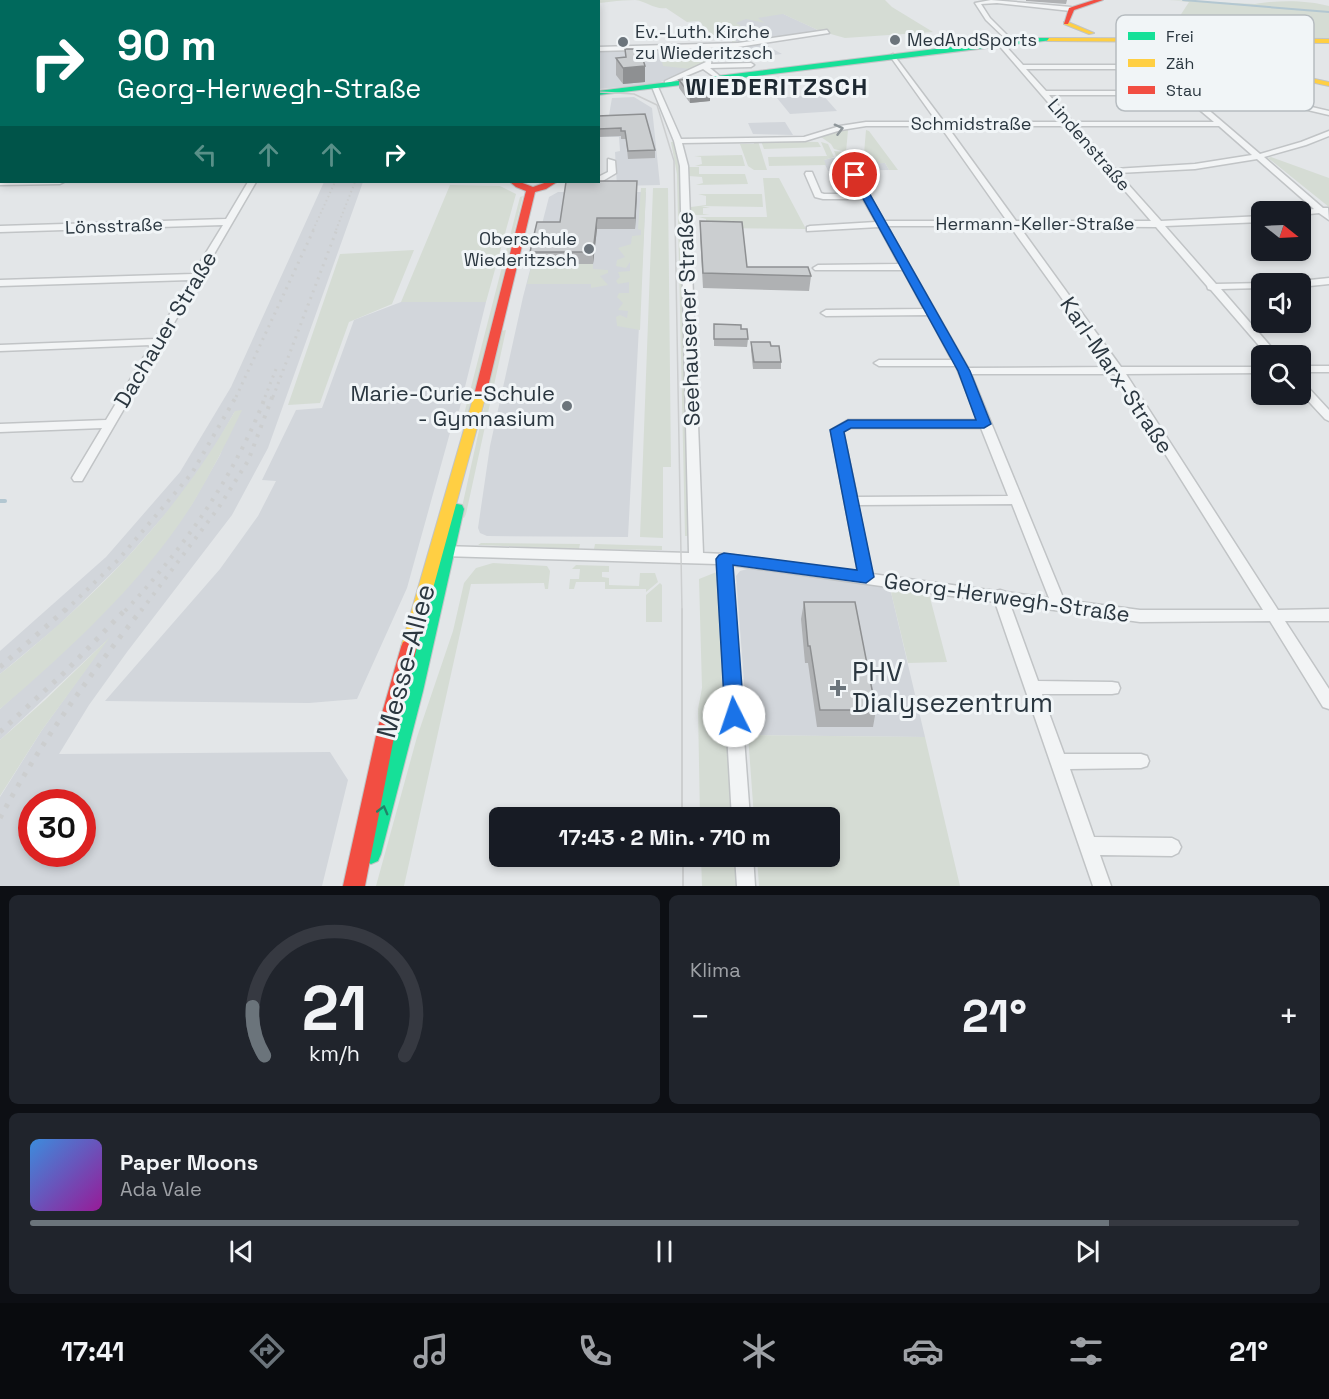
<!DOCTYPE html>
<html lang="de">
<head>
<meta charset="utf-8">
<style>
  :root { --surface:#171b24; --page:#20242c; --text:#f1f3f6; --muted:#9ea1a6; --line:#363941; --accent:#6b747b }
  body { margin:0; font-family:"Space Grotesk",sans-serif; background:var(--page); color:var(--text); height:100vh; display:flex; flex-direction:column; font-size:22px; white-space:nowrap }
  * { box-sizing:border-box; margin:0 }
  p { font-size:20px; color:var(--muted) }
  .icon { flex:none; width:33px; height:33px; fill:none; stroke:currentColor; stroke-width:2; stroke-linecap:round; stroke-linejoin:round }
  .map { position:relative; height:886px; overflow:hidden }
  .panel { display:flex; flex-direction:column; gap:9px; padding:9px; background:#0d0f14; flex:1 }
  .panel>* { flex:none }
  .guide { position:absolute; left:0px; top:0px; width:600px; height:183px; box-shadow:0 3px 9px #0003; background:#00695c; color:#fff; overflow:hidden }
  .needle { width:39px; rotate:108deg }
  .tools { position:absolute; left:1251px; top:201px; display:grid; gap:12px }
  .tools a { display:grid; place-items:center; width:60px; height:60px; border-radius:9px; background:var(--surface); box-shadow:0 3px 9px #0003; font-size:30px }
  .speed { position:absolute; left:18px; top:789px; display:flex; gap:12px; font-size:30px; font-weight:700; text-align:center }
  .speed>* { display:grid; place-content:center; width:78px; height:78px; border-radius:50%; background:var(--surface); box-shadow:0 3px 9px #0003; line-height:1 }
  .speed .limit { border:9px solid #d22; background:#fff; color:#111 }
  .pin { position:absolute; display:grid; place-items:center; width:51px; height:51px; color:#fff; margin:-26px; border:3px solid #fff; border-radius:50%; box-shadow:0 2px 6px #0007 }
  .me { position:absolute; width:66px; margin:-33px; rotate:356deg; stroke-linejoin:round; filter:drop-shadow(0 0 4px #0008) }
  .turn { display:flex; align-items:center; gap:21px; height:126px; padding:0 18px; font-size:27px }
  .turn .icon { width:78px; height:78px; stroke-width:2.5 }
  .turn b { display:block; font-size:42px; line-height:51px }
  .lanes { display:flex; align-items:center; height:57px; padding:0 18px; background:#0003; justify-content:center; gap:30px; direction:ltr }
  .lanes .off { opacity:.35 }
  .big { font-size:45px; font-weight:700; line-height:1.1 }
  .panel .tile { flex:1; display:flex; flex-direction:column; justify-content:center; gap:9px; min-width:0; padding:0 21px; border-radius:9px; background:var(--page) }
  .panel .dial { align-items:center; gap:0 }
  .dial svg { height:156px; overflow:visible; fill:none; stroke:var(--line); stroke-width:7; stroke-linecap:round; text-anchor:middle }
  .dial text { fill:var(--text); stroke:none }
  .song { display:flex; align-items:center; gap:18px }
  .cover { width:72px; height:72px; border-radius:9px; background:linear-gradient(135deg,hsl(210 70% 55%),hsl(300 70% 35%)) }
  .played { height:6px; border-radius:3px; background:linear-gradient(90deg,var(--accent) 85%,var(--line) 85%) }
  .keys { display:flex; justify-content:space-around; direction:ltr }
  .heat { display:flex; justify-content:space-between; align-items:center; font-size:33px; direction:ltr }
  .panel .tiles { flex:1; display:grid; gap:9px; grid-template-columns:1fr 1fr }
  .tile:last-child { grid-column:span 2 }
  .trip { position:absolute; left:489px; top:807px; width:351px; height:60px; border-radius:9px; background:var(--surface); box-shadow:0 3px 9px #0003; font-weight:700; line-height:60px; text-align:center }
  .tab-bar { display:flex; height:96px; justify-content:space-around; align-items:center; background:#090b0e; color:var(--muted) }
  .tab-bar .icon { width:42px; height:42px }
  .tab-bar .selected { color:var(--accent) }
  .tab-bar b { font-size:27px; color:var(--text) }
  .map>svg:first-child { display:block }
  .built { fill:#d2d6db; fill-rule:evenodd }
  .green { fill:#d5dcd4 }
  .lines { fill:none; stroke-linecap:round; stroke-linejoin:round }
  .stream-far1 { stroke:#b3c7d1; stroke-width:2 }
  .stream { stroke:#b3c7d1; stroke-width:4 }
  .street-casing { stroke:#c1c4c6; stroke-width:3 }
  .fast-casing { stroke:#c1c4c6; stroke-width:2 }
  .slow-casing { stroke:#c1c4c6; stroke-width:2 }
  .jam-casing { stroke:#c1c4c6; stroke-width:2 }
  .street { fill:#f2f4f5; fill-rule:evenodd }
  .fast { fill:#16e098; fill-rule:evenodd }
  .slow { fill:#ffcf43; fill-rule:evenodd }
  .jam { fill:#f24e42; fill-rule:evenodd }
  .tram-far1 { stroke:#cccecf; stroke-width:1.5 }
  .tram { stroke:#cccecf; stroke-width:2 }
  .rail-far3 { stroke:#cccecf; stroke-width:2; stroke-dasharray:1.5 3; stroke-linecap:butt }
  .rail-far2 { stroke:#cccecf; stroke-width:3; stroke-dasharray:2 5; stroke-linecap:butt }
  .rail-far1 { stroke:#cccecf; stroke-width:4; stroke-dasharray:3 7; stroke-linecap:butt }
  .rail { stroke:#cccecf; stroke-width:5; stroke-dasharray:4 8; stroke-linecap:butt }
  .wall { fill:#afb1b3 }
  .shaded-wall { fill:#8e9092 }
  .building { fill:#cbced0; stroke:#8e9092; stroke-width:1.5 }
  .oneway { stroke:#8e969a }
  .oneway2 { stroke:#228368 }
  .route { fill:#1a73e8; stroke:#114b97; stroke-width:1.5 }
  .poi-dot { fill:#6b747b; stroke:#f1f5f7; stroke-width:2 }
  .labels { text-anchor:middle; stroke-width:6; stroke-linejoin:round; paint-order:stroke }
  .far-poi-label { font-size:18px; fill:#2b3740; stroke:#f1f5f7; text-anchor:start }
  .far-street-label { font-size:18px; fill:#2b3740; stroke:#f1f5f7 }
  .street-label { font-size:22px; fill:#2b3740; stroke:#f1f5f7 }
  .poi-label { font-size:22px; fill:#2b3740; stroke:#f1f5f7; text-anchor:end }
  .far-district-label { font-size:24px; font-weight:bold; letter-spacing:1.5px; fill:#1d2831; stroke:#f1f5f7 }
  .near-street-label { font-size:27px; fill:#2b3740; stroke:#f1f5f7 }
  .near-poi-label { font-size:27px; fill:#2b3740; stroke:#f1f5f7; text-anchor:start }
  .key { fill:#f1f5f7; stroke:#b6bcc0; stroke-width:1.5 }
  .key-label { font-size:16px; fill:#2b3740 }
</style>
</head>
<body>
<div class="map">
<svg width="1329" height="886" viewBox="0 0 1329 886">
  <rect width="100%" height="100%" fill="#e3e6e8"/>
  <path class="built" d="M777 11 820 31 733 43 729 35H712L699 21Z
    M764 44 782 54 765 56 767 59 732 63 701 52 728 51V47Z
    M659 49 691 69 656 84 599 89 598 50Z
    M822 94 837 111 790 114 777 98Z
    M634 97 652 108 660 185 617 186 615 152 620 151 619 137H599L598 121H608L612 98Z
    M785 122 793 135 753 134 748 123Z
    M832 158H847L851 164 885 163 889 170 828 171 823 160Z
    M324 182H363L268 448 232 515 127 652 89 705 59 754 330 752 348 780 322 886H0V797L42 730 106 641 0 740V709L77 639 162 546 192 504 220 455 235 411 215 447 178 500 124 561 59 625 0 674V651L106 557 180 472 231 387ZM32 802H82V854H32Z
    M558 192H646L628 537 487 536 480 533 478 528 490 446 523 297 549 197Z
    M401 302H486L459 411H456L407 588 357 699 309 703 105 701 220 569 258 516 276 481 262 480 296 410 322 408 354 320Z
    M751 568 890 588 925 737 748 735 736 576 740 571Z"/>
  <path class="green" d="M562 0H885L892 7 933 32 845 38 820 31 783 14 758 18 765 23 746 19 736 23 741 26 739 30 730 32 737 43H733L729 35H712L699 21 687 22 666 8C655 10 646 1 635 0 612 0 583 8 562 0Z
    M1169 0 1255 4C1276 0 1308 0 1329 6V40L1165 39 1189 2Z
    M659 49 696 53 708 61 691 69 663 66Z
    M837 129 848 130 846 152 834 149 831 144 821 137Z
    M866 130 869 131 898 170H889L885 163 850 164 847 158H837L834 151 864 154Z
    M754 141H758L767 170H754L748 166 740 144H754Z
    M761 141 818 142 821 147 764 149Z
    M671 142H674L681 174 690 536H685L677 174Z
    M821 142 828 144 834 157 824 160 826 165 769 166 768 157 827 156Z
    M742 155 745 166H695L702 164 701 157 694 156Z
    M1271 157 1329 178V207L1268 158Z
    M689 167H699V174H745L748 184 696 185 703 183 702 177 689 176Z
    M763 178H779L806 229 706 228V219L699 217H767Z
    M450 185 500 186 516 194 486 302H401Z
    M641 188H646L640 330 617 326 616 317 620 315 627 318 628 311 618 310 623 303 617 297 619 293H629V282L618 284 616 281 620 277 618 272 630 271V262L626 268 616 266 617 260 625 257 618 248 631 244 632 236 641 235V230L638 229Z
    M653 188H668L671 467H663V538L640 537Z
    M698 194H762L763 207 701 206 710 208H703V214L710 215H691V207L706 205V196Z
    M523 196 466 426H461L520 197Z
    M414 250 392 304 349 322 320 403 288 405 340 254Z
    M532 264H593V269L608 270V273L600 276 608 285 591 288V284H527Z
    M506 330 466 514 464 518 460 516 501 331Z
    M242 410C227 442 211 473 193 503 145 580 68 651 0 709V674C93 600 177 515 235 411Z
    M481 543 580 544 579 549 478 545Z
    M595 544 662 546V550L594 549Z
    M493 563 547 566 550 571 548 589H545L544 583 471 584 404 886H376L417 737 453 631 464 583 476 568Z
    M576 565 609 566V572H602V577L609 578V585L639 586 640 573H655L658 582 646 592V589H605V582H576L574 589H569L570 579H579L580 569H572Z
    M719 571 735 817H700L698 709 702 688 699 579Z
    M660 583 662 585V622H646V595Z
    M890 588 929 594 947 662 908 663Z
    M110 637 42 730 0 796V740L45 700Z
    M748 735 925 737 960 886H759L757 857 830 856V818L754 817Z
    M701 857H737L739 886H702Z"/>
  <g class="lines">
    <path class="stream-far1" d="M2 0 4 2
      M1183 0 1329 12
      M529 2 533 0
      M0 126 2 124"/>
    <path class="stream" d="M0 501H5"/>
    <defs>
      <path id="street" d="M150 0H156L157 2H152Z
        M365 0H371L365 2Z
        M551 0H558L559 2H553Z
        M991 0 1071 7 1074 9 1071 11 997 3 981 4 990 18 1012 40 1010 43 986 20 975 3Z
        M827 30 829 33 738 47 598 51V47L738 43Z
        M1121 37 1186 91H1241L1272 70 1274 71V73L1248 92 1329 111V115L1243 95H1191L1260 154 1301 142 1329 131V136L1306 145 1264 157 1323 208H1328L1329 220 1319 213 1300 215V212L1297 211 1314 209 1257 159 1195 169 1118 173 1161 221 1262 216V222L1165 226 1216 284 1265 283 1262 284V288L1221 289 1279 356H1268L1211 290 1208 289 1207 286 1156 227 1019 226 1121 367H1262V373L1126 374 1278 610 1329 609V621H1285L1329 689V709L1323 707 1270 621 1140 622 1010 604 1038 681 1112 682 1118 683 1120 688 1118 693 1112 694H1042L1064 754H1141L1147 756 1149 761 1147 766 1141 768 1070 769 1094 837 1172 838 1178 841 1181 847 1178 853 1172 856 1100 855 1111 886H1093L995 602 731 565 750 818H732L717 564 442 556 437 554 435 551 437 548 442 546 689 553 680 166 674 141 652 87 655 85 658 87 681 139 804 137 840 126 866 122H937L890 56 893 54 944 122H1065L996 42 1001 41 1023 65H1148L1119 40ZM1026 69H1152L1178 91H1046ZM1049 95H1182L1214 122H1073ZM866 126H940L1007 221H884L857 173 850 175 860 194H824L821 193 812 172H806L805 174 815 197 823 199H863L876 222 810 226 807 227V231L879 227 899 264 818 265 813 268 815 270H903L924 309 826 310 821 313 826 316 928 315 952 360H879L874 363 879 366H956L978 420H848L831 430 858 572 724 554 703 553 688 166 682 143 805 141 841 130ZM947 126H1069L1151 221H1016ZM1077 126H1219L1252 155 1195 164 1114 169ZM887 226H1010L1111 367 968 368ZM971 374H1115L1263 610H1140L1064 600ZM850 428H981L1008 496 857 497 843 431ZM1012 504 1049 598 1006 592 1000 590 996 591 872 574 858 505Z
        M691 48 712 57 711 64 751 63 754 65 751 67 710 68 722 78 723 79 720 81 703 69 669 83H665V81L706 62 707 59 689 51Z
        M608 159 615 161 616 173 601 182H595H598V177L608 172Z
        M0 163H2L0 168Z
        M0 181 2 182H64L60 184 0 185Z
        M248 182H256L82 481H74L72 478 102 428 0 432V424L106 420 151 345 0 351V345L155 339 190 280 0 286V280L193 274 223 225 0 232V226L226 219Z
        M1329 278V284L1300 287V284H1296L1300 281Z
        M1300 366H1329V372H1300Z
        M1300 382 1304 383 1329 410V421L1325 419 1300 392Z
        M735 856H753L755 886H737Z"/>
      <path id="fast" d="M1024 38H1049L1052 40 598 95V91Z
        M0 116H2V120H0Z
        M457 504 462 505 464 509 423 691 381 854 378 861 371 864 364 861 361 854 405 691 450 509 452 505Z"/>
      <path id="slow" d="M413 0H419L411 2Z
        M1064 22H1068L1094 33 1089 34 1064 24Z
        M1049 38 1329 39V43L1047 41Z
        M1154 45 1329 82V86L1152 48Z
        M480 391 486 395 417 647 415 652 409 654 403 652 401 647 474 395Z"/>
      <path id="jam" d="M1094 0H1103L1074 10 1068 24H1064L1069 8Z
        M510 182H520L533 187 547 182H557L546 189 535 192 486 395 480 399 474 395 526 191 516 187Z
        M409 640 415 642 417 647 396 727 365 886H343L378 727 401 647 403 642Z"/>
    </defs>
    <use href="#street" class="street-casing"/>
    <use href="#fast" class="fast-casing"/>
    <use href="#slow" class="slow-casing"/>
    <use href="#jam" class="jam-casing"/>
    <use href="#street" class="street"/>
    <use href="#fast" class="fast"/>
    <use href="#slow" class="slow"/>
    <use href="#jam" class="jam"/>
    <path class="tram-far1" d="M598 92 634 94 657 105 674 161 682 611"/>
    <path class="tram" d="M682 609V818
      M683 856V886"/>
    <path class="rail-far3" d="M449 2 451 0
      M313 230 335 182
      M336 230 355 182"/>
    <path class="rail-far2" d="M236 397 314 229
      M265 397 276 369
      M273 397 337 229"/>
    <path class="rail-far1" d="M65 611 119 559 192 473 237 395
      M125 611C184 548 235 476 266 395
      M141 611 219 507 248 461 273 395"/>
    <path class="rail" d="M0 667 66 609
      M0 732 66 671 126 609
      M0 818C40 743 89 676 142 609"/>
  </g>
  <path class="wall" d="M1026 0H1067L1066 4 1026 1Z
    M616 58 645 82 623 84 616 75Z
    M679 80 710 92V101L690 103 679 88Z
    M645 114 655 150V158L628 159 626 139H621V136L598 137V116Z
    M637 181 635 229H597L593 264H532L530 252 560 222Z
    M700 221 747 267 811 276 809 291 703 288 700 235Z
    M714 324 741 329 748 339 747 347 714 346Z
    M751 342 771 346 781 362V369H753L751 350Z
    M804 602 876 710 873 727H817L808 663H805L801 619Z"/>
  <path class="shaded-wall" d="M645 66V82L623 84V68Z
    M2 74V84L0 86V76Z
    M710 92V101L690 103V94Z
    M637 181V192L635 229V218Z
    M597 218V229L593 264V252Z"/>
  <path class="building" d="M2 30V40L0 41H2V74L0 76V31Z
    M625 49H640L645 66 623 68 616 58 626 57Z
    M701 78 710 92 690 94 679 80Z
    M645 114 655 150 628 151 625 131H621V128L598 129V116Z
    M598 181H637L635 218H597L593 252H530L537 222H560L566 182Z
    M700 221 742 222 747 267H808L811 276 703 273Z
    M714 324 741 325V329H747L748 339H714Z
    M751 342H770L771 346H779L781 362H754Z
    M804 602H855L876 710H820L810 646H808Z"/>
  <defs><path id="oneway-chevron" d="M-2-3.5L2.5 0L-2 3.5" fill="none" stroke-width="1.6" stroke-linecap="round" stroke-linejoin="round" transform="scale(1.5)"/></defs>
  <use class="oneway" href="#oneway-chevron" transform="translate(839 129) rotate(-15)"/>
  <use class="oneway2" href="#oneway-chevron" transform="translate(383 810) rotate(-75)"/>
  <path class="route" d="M855 172 859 175 970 371 991 424 984 428H851L844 432 874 577 866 583 733 565 744 716 741 721 734 724 728 721 725 716 716 559 719 555 724 553 857 570 830 430 848 420H976L958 371 850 175Z"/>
  <g class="poi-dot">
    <circle cx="895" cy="40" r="6"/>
    <circle cx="623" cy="42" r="6"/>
    <circle cx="589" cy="249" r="6"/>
    <circle cx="567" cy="406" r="6"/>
    <path d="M835 679h6v6h6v6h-6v6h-6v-6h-6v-6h6z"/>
  </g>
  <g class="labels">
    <g class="far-poi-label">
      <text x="635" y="38">Ev.-Luth. Kirche<tspan x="635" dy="21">zu Wiederitzsch</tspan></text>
      <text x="907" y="46">MedAndSports</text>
      <text x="577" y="245" text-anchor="end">Oberschule<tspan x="577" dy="21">Wiederitzsch</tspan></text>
    </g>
    <g class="far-street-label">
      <text x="971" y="130">Schmidstraße</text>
      <text transform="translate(1089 145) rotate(49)" y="6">Lindenstraße</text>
      <text x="1035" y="230">Hermann-Keller-Straße</text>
      <text transform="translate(114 226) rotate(-2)" y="6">Lönsstraße</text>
    </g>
    <g class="street-label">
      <text transform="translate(688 319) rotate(-92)" y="8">Seehausener Straße</text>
      <text transform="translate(165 329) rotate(-59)" y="8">Dachauer Straße</text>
      <text transform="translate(1117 375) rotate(56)" y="8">Karl-Marx-Straße</text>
      <text transform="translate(1007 597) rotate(8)" y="8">Georg-Herwegh-Straße</text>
    </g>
    <g class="poi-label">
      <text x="555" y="401">Marie-Curie-Schule<tspan x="555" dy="25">- Gymnasium</tspan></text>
    </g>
    <g class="far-district-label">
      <text x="777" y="95">WIEDERITZSCH</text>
    </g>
    <g class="near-street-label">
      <text transform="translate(406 661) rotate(-75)" y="9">Messe-Allee</text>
    </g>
    <g class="near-poi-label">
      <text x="852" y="681">PHV<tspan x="852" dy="31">Dialysezentrum</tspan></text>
    </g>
  </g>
  <rect x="1116" y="15" width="198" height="96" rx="9" class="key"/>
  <rect x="1128" y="32" width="27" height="8" fill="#16e098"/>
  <rect x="1128" y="59" width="27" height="8" fill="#ffcf43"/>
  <rect x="1128" y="86" width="27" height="8" fill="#f24e42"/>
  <g class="key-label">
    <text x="1166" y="42">Frei</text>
    <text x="1166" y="69">Zäh</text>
    <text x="1166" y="96">Stau</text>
  </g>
</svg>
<div class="tools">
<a><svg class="needle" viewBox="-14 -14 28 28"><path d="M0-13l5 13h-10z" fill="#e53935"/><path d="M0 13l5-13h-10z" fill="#9ea1a6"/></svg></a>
<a><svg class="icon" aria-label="sound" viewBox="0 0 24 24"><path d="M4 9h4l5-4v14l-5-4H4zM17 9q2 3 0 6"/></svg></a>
<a><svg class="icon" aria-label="search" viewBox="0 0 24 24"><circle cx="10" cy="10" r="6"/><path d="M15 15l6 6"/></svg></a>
</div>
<div class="speed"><div class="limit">30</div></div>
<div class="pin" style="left:855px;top:175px;background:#d93025"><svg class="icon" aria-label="arrive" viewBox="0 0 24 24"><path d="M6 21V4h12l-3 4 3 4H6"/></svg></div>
<svg class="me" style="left:734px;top:716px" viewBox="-20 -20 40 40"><circle r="19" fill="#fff"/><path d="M0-13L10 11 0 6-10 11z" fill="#1a73e8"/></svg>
<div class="trip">17:43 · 2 Min. · 710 m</div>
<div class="guide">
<div class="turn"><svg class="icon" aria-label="right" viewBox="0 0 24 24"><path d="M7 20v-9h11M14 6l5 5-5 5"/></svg><div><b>90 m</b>Georg-Herwegh-Straße</div></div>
<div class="lanes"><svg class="icon off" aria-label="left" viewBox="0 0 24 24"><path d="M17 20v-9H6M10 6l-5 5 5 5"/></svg><svg class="icon off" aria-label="ahead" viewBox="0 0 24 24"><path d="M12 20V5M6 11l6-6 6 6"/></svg><svg class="icon off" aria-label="ahead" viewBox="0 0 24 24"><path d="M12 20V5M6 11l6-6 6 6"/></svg><svg class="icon" aria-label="right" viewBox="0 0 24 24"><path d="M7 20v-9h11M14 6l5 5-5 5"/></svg></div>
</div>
</div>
<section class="panel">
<div class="tiles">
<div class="tile dial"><svg viewBox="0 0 100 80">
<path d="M14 69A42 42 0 1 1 86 69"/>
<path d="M14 69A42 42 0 0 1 8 44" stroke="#6b747b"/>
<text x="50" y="56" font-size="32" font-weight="700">21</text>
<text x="50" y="72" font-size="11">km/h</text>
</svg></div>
<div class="tile"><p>Klima</p>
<div class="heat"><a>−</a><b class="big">21°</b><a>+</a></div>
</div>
<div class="tile">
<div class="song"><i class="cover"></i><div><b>Paper Moons</b><p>Ada Vale</p></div></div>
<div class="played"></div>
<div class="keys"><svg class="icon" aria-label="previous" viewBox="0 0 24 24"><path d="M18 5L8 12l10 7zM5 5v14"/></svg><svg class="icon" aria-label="pause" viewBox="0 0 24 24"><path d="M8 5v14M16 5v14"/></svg><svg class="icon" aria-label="next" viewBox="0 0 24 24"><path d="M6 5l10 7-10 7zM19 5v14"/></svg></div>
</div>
</div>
</section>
<nav class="tab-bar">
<b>17:41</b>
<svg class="icon selected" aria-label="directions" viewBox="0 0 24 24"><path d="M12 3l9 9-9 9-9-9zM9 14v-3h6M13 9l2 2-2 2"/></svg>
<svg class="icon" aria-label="music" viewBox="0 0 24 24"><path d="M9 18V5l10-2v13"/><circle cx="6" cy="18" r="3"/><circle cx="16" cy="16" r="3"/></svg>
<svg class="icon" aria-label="phone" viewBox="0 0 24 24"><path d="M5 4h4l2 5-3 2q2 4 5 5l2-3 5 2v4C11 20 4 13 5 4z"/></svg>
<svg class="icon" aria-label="climate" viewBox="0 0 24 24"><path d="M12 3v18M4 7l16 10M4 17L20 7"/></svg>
<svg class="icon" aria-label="car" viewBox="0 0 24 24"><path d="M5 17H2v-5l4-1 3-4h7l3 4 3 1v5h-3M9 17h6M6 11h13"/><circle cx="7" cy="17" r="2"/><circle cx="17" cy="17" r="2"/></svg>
<svg class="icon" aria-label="filters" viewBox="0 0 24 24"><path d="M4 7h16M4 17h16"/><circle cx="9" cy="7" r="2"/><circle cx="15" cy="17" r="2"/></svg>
<b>21°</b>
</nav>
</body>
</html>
